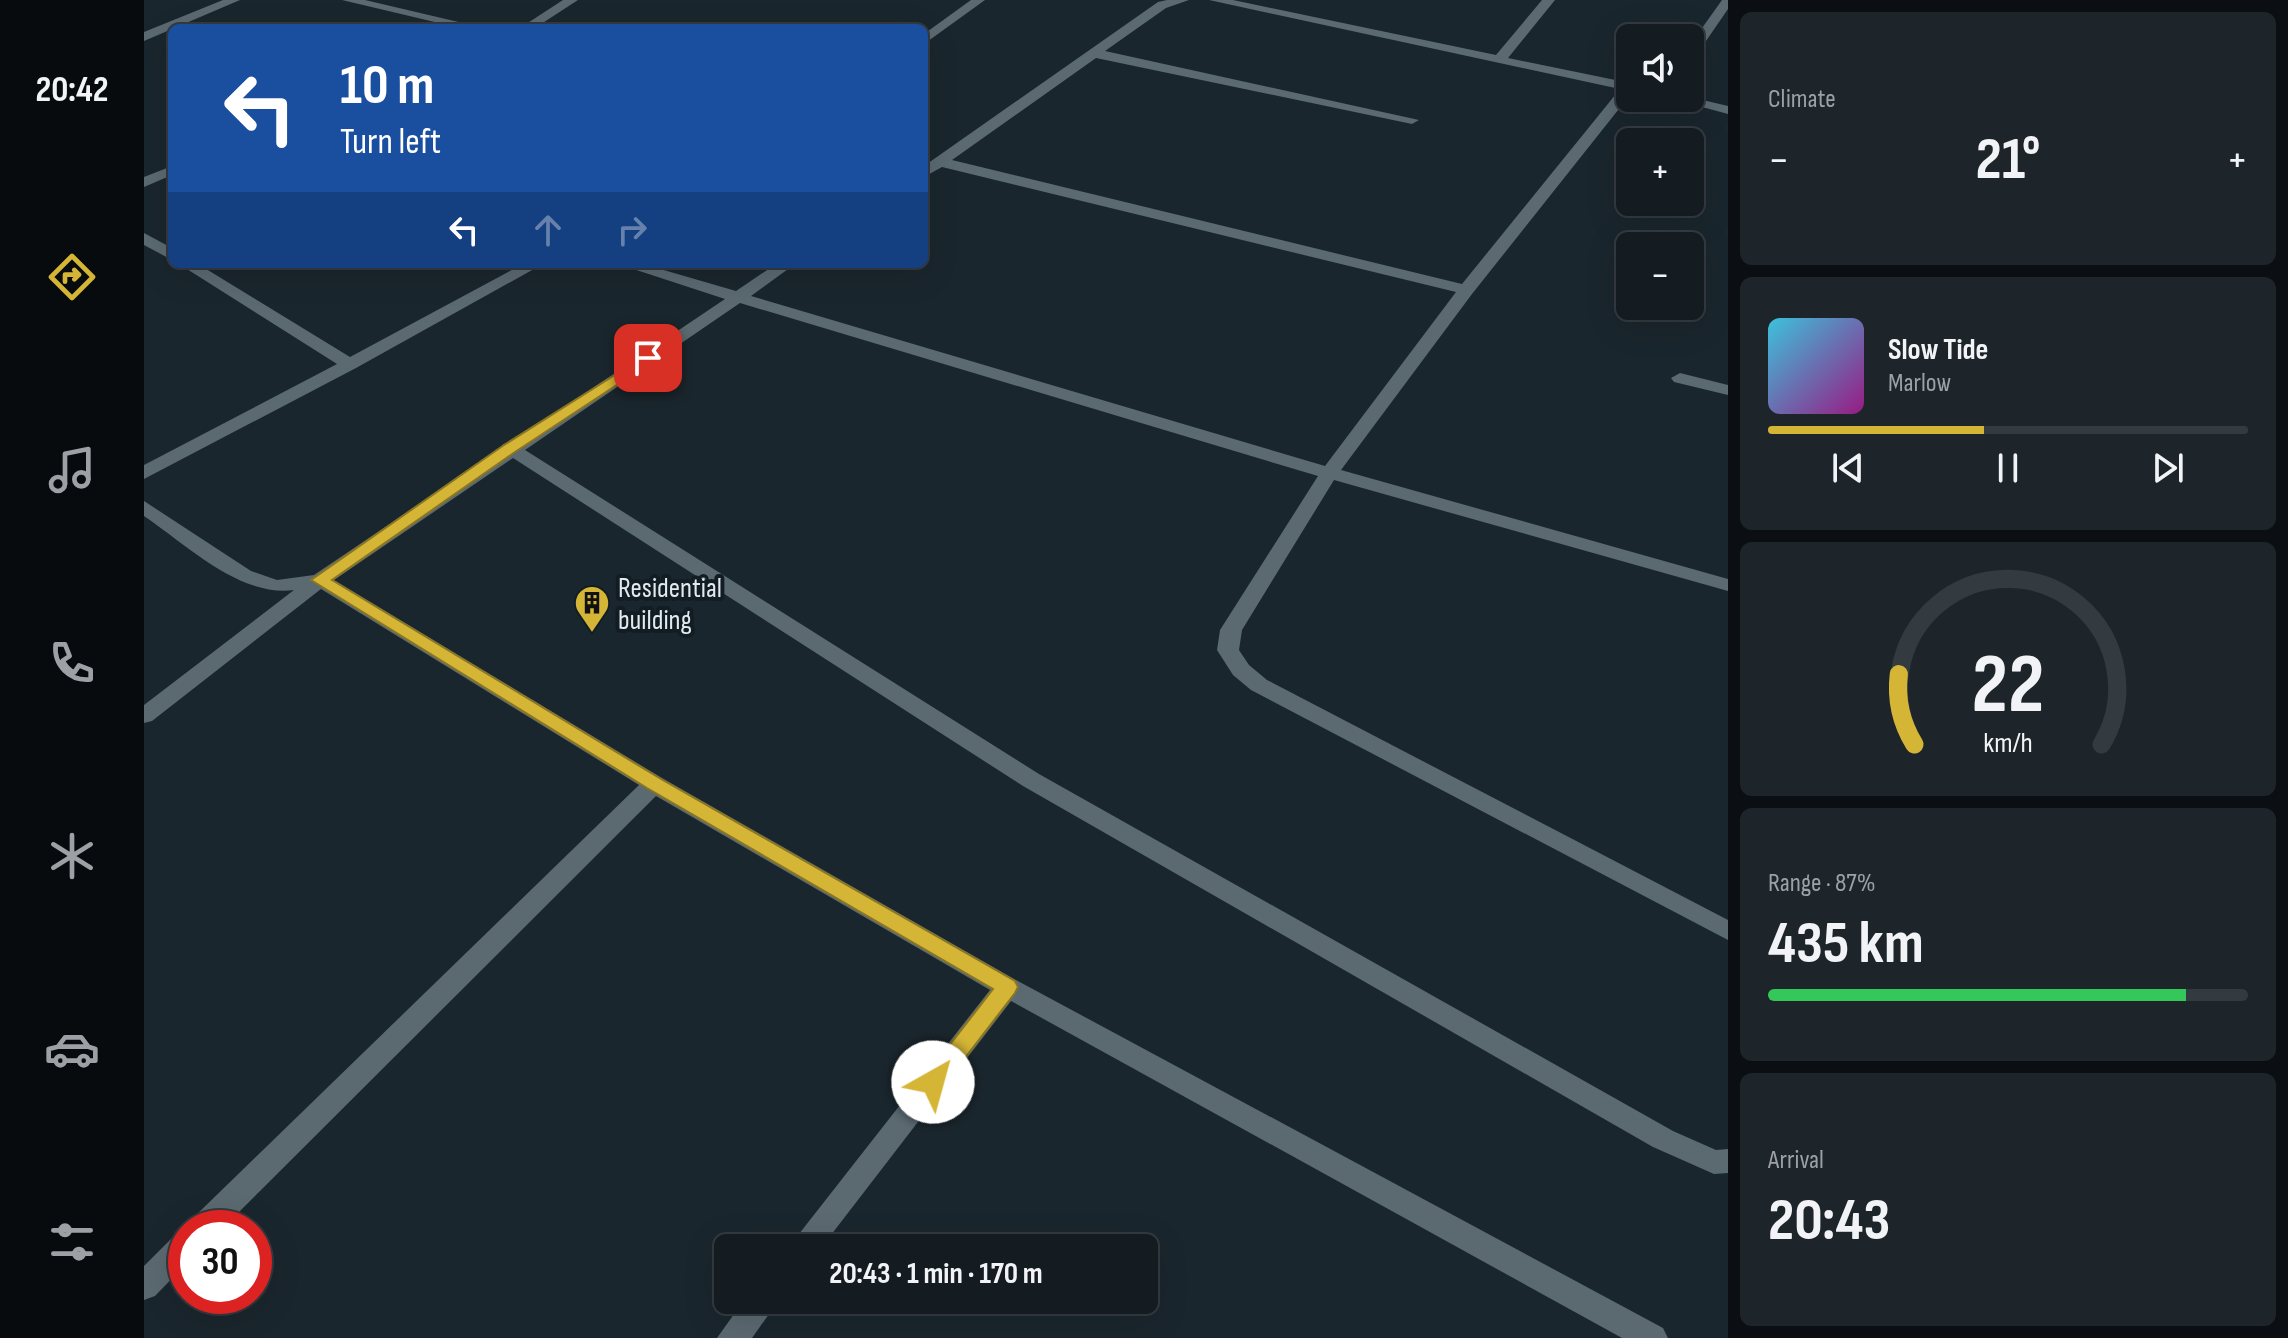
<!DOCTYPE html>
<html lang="en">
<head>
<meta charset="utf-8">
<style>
  :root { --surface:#141c22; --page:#1d252a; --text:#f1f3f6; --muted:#9da1a5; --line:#333a40; --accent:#d5b535 }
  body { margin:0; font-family:"Sofia Sans Condensed",sans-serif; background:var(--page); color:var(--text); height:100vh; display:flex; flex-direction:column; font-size:30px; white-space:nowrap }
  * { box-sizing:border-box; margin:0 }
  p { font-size:26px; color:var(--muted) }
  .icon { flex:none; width:44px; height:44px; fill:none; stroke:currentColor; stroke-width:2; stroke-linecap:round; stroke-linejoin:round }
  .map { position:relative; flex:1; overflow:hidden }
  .drawer { display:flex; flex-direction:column; gap:12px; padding:12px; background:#0b0f13; width:560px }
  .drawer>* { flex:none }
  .top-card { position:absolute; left:24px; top:24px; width:760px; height:244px; border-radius:12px; box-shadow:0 8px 32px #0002,0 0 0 2px var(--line); background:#1a4fa0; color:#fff; overflow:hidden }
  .controls { position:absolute; left:1472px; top:24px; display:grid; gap:16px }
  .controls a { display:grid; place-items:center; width:88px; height:88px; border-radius:12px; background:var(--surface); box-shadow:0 8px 32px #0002,0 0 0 2px var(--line); font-size:40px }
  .speed { position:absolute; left:24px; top:1210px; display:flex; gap:16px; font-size:40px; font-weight:700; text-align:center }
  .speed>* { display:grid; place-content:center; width:104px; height:104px; border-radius:50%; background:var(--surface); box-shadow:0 8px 32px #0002,0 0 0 2px var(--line); line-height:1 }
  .speed .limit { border:12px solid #d22; background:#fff; color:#111 }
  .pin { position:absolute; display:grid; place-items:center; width:68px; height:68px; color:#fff; margin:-34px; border-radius:16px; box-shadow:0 4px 12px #0006 }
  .me { position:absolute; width:88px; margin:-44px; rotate:38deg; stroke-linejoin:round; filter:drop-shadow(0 0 6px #0008) }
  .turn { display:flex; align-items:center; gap:28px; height:168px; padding:0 40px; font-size:36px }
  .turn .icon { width:104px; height:104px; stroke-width:2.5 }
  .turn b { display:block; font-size:56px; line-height:68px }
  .lanes { display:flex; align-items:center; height:76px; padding:0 40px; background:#0003; justify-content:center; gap:40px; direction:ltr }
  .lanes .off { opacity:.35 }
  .big { font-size:60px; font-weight:700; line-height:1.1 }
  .drawer .widget { flex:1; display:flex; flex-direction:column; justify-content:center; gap:12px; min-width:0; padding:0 28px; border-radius:12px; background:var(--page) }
  .drawer .dial { align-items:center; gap:0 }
  .dial svg { height:208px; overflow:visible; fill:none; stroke:var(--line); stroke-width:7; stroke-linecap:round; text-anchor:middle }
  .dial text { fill:var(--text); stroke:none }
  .song { display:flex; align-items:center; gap:24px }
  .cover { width:96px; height:96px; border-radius:12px; background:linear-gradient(135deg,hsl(190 70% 55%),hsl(310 70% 35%)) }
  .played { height:8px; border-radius:4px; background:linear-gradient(90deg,var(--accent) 45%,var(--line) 45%) }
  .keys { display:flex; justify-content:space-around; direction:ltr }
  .heat { display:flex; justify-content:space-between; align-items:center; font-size:44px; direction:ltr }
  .charge { height:12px; border-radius:6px; background:linear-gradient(90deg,#34c759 87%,var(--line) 0) }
  .trip { position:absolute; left:570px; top:1234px; width:444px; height:80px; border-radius:12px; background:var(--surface); box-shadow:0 8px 32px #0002,0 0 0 2px var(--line); font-weight:700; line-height:80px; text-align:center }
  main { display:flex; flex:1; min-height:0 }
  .tab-bar { display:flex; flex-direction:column; width:144px; justify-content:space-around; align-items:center; background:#080b0e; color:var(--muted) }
  .tab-bar .icon { width:56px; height:56px }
  .tab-bar .selected { color:var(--accent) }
  .tab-bar b { font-size:36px; color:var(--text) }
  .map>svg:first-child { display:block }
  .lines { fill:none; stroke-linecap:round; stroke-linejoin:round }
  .minor { fill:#5b6971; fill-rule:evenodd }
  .route { fill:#d5b535; stroke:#8a7622; stroke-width:2 }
  .labels { text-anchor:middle; stroke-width:8; stroke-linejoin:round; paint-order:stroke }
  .poi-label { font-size:28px; fill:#e2eaef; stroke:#111d23; text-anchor:start }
</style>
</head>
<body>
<main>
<nav class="tab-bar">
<b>20:42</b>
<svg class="icon selected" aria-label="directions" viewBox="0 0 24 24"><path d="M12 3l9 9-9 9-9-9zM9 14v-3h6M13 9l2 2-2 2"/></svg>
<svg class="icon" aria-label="music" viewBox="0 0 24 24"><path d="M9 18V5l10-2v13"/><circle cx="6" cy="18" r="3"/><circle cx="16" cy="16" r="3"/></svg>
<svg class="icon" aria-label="phone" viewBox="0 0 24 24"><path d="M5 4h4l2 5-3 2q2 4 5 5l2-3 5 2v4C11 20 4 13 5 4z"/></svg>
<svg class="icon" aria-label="climate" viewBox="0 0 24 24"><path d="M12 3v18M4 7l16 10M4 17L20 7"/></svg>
<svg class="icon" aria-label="car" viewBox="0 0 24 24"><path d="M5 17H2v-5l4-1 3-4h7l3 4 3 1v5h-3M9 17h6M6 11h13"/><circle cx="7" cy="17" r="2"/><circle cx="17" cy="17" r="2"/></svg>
<svg class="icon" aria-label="filters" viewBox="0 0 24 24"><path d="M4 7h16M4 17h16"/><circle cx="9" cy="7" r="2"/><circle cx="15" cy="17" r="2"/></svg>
</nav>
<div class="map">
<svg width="1584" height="1338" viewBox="0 0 1584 1338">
  <rect width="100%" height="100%" fill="#1a262d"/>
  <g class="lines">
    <path class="minor" d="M79 0H96L0 41V32Z
      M198 0H221L340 28H316Z
      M419 0H434L391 28H376Z
      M827 0H841L780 44V34Z
      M1023 0H1045L1022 8 961 51 1275 120 1268 124 952 58 808 160 1318 284 1476 89 1065 0H1089L1352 55 1398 0H1411L1364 58 1486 83V95L1328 294 1197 470 1584 579V591L1190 480 1098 630 1095 650 1105 665 1123 680 1584 920V940L1107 690 1089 675 1073 650 1076 630 1174 476 596 303 381 450 895 774 1529 1131 1572 1150 1584 1149V1173L1570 1174 1509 1147 879 786 369 458 190 580 518 778 872 980 1519 1328 1524 1338H1478L867 1001 677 1248H644L846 990 512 796 79 1228H44L48 1219 495 785 177 589 8 721 0 723V705L150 590C95 597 43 545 0 516V501L107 571 133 580 170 575 357 449 359 444 367 443 581 299 474 264H499L592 291 632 264H651L607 296 1181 466 1312 292 798 167 780 177V166L1014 2Z
      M1578 0H1584V9L1551 57 1546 58V45Z
      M1546 97 1584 106V114L1525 98Z
      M28 166V175L0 187V177Z
      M0 233 28 248V260L0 245Z
      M35 264H54L206 357 379 264H399L212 368 0 479V465L193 364Z
      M1536 373 1584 385V395L1530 382 1527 378Z
      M42 1231V1264L11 1296 0 1300V1266L31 1235Z
      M600 1300H635L608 1338H573Z"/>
  </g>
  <path class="route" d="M504 354 509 355V361L371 452 188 580 517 779 871 981 874 987 871 993 797 1089H781L777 1082 849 989 503 788 167 580 360 445Z"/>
  <defs>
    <symbol id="building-pin" viewBox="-11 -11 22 30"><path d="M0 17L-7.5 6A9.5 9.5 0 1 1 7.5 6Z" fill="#d5b535" stroke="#111d23"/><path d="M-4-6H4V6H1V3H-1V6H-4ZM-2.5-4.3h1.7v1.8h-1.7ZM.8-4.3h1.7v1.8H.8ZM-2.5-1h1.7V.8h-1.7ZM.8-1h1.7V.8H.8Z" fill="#111"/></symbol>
  </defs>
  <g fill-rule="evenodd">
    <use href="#building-pin" x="428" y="583" width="40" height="54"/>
  </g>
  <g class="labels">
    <g class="poi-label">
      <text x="474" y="597">Residential<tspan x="474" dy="32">building</tspan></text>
    </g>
  </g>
</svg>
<div class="controls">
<a><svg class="icon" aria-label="sound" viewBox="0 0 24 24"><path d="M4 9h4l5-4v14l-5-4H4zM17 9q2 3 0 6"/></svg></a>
<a>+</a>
<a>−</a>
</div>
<div class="speed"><div class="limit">30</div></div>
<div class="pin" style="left:504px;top:358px;background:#d93025"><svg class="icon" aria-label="arrive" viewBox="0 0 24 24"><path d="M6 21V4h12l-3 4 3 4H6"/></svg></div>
<svg class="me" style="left:789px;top:1082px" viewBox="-20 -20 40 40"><circle r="19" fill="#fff"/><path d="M0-13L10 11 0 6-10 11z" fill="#d5b535"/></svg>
<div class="trip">20:43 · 1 min · 170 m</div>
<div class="top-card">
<div class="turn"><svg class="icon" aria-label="left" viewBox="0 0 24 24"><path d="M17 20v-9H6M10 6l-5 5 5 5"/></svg><div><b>10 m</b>Turn left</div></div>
<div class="lanes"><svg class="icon" aria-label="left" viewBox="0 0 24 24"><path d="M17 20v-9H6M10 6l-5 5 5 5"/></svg><svg class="icon off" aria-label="ahead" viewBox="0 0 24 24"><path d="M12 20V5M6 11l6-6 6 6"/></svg><svg class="icon off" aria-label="right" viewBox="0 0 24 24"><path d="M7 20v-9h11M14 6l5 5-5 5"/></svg></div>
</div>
</div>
<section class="drawer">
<div class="widget"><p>Climate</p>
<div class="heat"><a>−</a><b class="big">21°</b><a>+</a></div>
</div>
<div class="widget">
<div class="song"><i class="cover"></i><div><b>Slow Tide</b><p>Marlow</p></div></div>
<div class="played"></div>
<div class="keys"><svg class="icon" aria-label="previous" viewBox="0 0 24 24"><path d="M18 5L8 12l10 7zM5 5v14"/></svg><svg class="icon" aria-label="pause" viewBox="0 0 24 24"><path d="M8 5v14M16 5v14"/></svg><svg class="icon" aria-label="next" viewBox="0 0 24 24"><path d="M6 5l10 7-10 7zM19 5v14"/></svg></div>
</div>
<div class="widget dial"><svg viewBox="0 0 100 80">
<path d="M14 69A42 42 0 1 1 86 69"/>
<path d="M14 69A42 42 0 0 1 8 42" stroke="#d5b535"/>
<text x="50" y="56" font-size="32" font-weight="700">22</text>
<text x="50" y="72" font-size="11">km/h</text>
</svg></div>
<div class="widget"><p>Range · 87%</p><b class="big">435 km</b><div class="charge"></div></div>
<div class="widget"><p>Arrival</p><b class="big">20:43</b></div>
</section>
</main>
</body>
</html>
